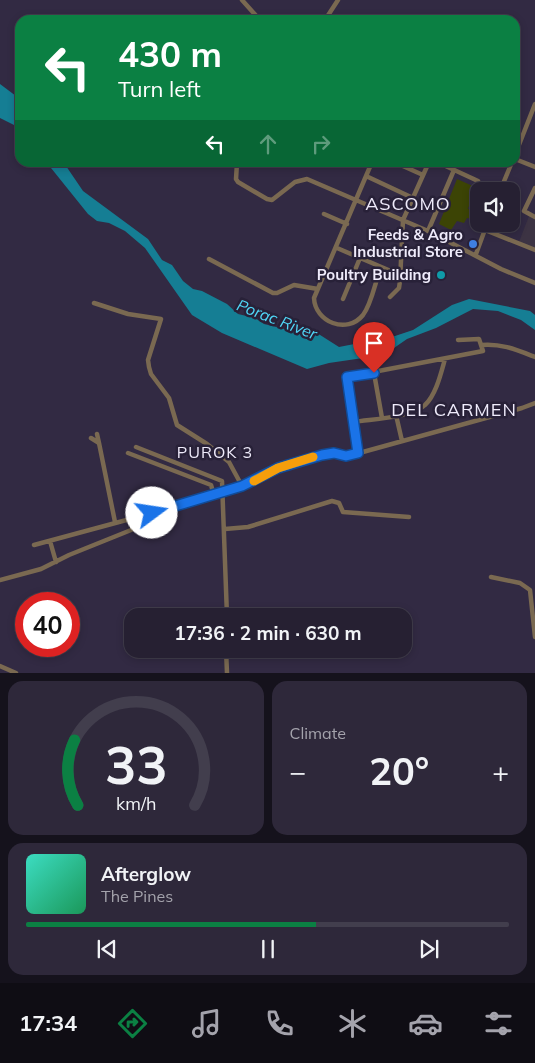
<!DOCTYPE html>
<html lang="en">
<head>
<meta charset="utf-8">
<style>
  :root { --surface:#262032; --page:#2e283a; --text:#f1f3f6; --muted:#a4a3ac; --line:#423e4d; --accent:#0b8043 }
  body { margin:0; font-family:Mulish,sans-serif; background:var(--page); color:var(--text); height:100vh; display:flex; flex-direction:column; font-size:19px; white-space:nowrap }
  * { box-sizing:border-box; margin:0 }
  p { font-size:16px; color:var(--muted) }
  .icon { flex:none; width:28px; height:28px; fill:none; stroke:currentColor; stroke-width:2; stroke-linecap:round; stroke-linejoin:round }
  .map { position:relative; height:673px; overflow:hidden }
  .details { display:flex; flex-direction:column; gap:8px; padding:8px; background:#15121c; flex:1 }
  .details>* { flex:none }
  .hud { position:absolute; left:15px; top:15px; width:505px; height:152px; border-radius:15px; box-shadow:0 2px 8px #0003,0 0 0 1px var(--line); background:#0b8043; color:#fff; overflow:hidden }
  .tools { position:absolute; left:470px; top:182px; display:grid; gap:10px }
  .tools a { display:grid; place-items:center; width:50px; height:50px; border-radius:10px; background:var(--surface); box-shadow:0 2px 8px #0003,0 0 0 1px var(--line); font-size:25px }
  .speed { position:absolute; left:15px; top:592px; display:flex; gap:10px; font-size:25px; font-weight:700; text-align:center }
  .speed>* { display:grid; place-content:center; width:65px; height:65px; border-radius:50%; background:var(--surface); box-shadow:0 2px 8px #0003,0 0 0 1px var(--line); line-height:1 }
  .speed .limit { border:8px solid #d22; background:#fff; color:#111 }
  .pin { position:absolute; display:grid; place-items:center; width:42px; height:42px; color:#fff; margin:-51px -21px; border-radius:50% 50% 50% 0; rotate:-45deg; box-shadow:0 0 5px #0007 }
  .pin .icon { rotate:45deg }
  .me { position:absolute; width:55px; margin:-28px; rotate:76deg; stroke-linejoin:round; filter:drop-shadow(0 0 4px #0008) }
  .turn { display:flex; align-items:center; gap:18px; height:105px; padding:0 20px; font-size:22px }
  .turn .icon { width:65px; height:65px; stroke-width:2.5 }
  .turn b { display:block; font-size:35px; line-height:42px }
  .lanes { display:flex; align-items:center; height:48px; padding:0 20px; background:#0003; justify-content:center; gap:25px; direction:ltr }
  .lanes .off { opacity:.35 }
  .big { font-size:38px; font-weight:700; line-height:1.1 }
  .details .widget { flex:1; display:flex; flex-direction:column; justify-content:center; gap:8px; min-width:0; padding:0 18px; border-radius:15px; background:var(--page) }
  .details .dial { align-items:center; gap:0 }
  .dial svg { height:130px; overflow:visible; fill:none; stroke:var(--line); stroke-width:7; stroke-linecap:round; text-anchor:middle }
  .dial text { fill:var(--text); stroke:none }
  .song { display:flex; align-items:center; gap:15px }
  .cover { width:60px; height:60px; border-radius:8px; background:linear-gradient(135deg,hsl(170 70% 55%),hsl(150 70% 35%)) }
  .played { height:5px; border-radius:2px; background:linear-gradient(90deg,var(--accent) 60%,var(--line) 60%) }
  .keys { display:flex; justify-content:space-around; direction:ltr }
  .heat { display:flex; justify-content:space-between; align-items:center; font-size:28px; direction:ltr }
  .details .tiles { flex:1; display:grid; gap:8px; grid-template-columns:1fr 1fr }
  .widget:last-child { grid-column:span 2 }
  .trip { position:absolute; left:124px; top:608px; width:288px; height:50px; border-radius:15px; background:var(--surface); box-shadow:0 2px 8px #0003,0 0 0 1px var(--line); font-weight:700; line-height:50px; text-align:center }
  .dock { display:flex; height:80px; justify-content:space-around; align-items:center; background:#0f0d14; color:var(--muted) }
  .dock .icon { width:35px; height:35px }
  .dock .current { color:var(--accent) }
  .dock b { font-size:22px; color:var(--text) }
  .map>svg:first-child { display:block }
  .education { fill:#3c3343 }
  .green { fill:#3c4405 }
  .water { fill:#157e94 }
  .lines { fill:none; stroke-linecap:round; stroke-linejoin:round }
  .minor { stroke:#7a6951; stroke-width:4.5 }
  .route-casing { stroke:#114b97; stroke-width:12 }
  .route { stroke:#1a73e8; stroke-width:9 }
  .slow { stroke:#f59e0b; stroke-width:9 }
  .shop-dot { fill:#3f7fe0; stroke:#282138; stroke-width:2 }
  .culture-dot { fill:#0f9aa8; stroke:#282138; stroke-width:2 }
  .labels { text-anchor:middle; stroke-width:5; stroke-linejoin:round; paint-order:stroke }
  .poi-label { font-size:15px; font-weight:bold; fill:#efebfb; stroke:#282138; text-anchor:end }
  .water-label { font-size:16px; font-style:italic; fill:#50d7f7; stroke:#282138 }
  .neighbourhood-label { font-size:16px; letter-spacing:1px; fill:#efebfb; stroke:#282138 }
  .quarter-label { font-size:18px; letter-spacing:1px; fill:#efebfb; stroke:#282138 }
</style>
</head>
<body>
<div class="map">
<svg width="535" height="673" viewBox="0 0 535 673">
  <rect width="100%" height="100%" fill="#322a43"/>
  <path class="education" d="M529 216 535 219V249L519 242Z"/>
  <path class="green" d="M457 179 475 187 468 209 477 210 473 219 467 218 464 223 457 221 451 230 439 224Z"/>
  <path class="water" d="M0 84 20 99V128L0 118Z
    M47 163H64L83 191 148 239 162 260 172 265 183 281 193 289 202 291 227 304 238 314 255 318 264 324 292 331 317 333 339 347 395 336 413 330 452 305 469 299 530 311 535 315V330L521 320 498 311 473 309 436 328 407 339 394 348 374 352 363 358 329 363 307 369 222 333 192 315 145 248 125 231 109 223 97 221 88 214Z"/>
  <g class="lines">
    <path class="minor" d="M242 0 260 20
      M325 20 338 0
      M515 155 535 104
      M515 159 535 167
      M372 162 314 298C315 322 347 335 363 315 372 303 375 282 381 267
      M394 162 423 175
      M437 162 478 181
      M237 163 236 179 238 182 267 199 272 200 295 182 307 179 428 231 501 269 535 283
      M366 176 413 198
      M535 188 524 211 535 217
      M500 191 512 162
      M324 214 347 224
      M485 230 535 250
      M428 231 454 170
      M337 248 400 275
      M476 254 487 224
      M209 259 273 293H277L294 285 318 289
      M390 297 399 288 400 281 403 220 429 162
      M343 299 360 258
      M94 303 128 314 161 319 148 360 149 367 151 374 169 398 177 425 207 444 229 462 242 486
      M481 345C501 343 517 350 535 357
      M374 373 382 418
      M396 415 402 441
      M354 422C371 419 412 418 425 405 436 395 441 373 445 359
      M97 434 99 443
      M91 438 99 443 115 522
      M136 447 222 481 227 616
      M128 453 211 485 214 495
      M358 453 347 377 483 351 479 339 458 340
      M225 529 248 527 332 501 339 503 343 512 409 517
      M50 541 56 562
      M34 545 167 509
      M491 577 520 583 530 590 535 637
      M0 580 41 569 69 555 151 522 171 508 242 486 278 468 330 453 352 455 522 408 535 403
      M226 649 227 673
      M0 666 16 673"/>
  </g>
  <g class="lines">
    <defs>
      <path id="route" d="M152 513 242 486 278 468 322 455 334 453 346 456 358 453 347 377 374 373"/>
    </defs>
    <use href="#route" class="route-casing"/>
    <use href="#route" class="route"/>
    <path class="slow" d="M254 481 278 468 313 457"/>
  </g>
  <circle class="shop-dot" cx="473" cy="244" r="5"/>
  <circle class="culture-dot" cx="441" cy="275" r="5"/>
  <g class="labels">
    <g class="poi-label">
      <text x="463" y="240">Feeds &amp; Agro<tspan x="463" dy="17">Industrial Store</tspan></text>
      <text x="431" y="280">Poultry Building</text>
    </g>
    <g class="water-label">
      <text transform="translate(277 319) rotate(21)" y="6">Porac River</text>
    </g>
    <g class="neighbourhood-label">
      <text x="215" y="458">PUROK 3</text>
    </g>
    <g class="quarter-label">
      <text x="408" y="210">ASCOMO</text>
      <text x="454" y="416">DEL CARMEN</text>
    </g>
  </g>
</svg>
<div class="tools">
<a><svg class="icon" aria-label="sound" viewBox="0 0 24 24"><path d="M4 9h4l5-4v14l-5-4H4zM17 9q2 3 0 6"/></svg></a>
</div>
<div class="speed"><div class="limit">40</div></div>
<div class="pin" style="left:374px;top:373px;background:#d93025"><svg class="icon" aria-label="arrive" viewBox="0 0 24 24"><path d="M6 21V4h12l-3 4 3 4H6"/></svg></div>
<svg class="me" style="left:152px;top:513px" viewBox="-20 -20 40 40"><circle r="19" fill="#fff"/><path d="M0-13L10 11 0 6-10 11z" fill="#1a73e8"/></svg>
<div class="trip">17:36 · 2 min · 630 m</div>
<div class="hud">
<div class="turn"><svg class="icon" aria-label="left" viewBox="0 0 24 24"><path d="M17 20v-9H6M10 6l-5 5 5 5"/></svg><div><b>430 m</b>Turn left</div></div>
<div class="lanes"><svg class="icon" aria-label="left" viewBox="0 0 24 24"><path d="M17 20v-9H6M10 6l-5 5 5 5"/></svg><svg class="icon off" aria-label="ahead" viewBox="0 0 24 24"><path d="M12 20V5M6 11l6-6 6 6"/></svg><svg class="icon off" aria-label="right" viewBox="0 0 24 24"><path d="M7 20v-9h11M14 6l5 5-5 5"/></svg></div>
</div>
</div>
<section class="details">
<div class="tiles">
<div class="widget dial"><svg viewBox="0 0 100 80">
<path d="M14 69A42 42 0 1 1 86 69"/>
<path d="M14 69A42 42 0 0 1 12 29" stroke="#0b8043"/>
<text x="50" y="56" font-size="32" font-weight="700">33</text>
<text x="50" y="72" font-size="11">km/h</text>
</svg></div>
<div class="widget"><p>Climate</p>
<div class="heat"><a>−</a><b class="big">20°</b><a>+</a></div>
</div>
<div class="widget">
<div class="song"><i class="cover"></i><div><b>Afterglow</b><p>The Pines</p></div></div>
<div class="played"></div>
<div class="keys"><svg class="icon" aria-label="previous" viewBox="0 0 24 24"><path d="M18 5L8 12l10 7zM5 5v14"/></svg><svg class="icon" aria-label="pause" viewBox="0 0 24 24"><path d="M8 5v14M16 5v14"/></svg><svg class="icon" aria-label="next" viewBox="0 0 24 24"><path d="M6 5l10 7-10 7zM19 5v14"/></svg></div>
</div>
</div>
</section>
<nav class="dock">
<b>17:34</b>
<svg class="icon current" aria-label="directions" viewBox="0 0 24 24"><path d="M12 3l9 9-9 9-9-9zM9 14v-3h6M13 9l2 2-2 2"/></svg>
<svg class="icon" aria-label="music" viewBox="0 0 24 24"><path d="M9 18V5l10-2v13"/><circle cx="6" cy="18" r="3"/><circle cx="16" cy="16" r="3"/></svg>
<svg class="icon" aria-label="phone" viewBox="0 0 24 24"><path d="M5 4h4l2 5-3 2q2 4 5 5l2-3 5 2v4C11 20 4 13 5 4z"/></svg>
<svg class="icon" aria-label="climate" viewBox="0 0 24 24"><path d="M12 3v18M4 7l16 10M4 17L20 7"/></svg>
<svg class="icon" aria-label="car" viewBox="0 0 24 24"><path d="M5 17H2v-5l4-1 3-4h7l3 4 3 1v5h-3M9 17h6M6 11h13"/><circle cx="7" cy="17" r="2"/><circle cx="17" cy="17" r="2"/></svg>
<svg class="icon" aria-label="filters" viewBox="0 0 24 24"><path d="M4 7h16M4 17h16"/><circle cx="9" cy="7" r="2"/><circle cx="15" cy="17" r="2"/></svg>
</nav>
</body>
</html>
